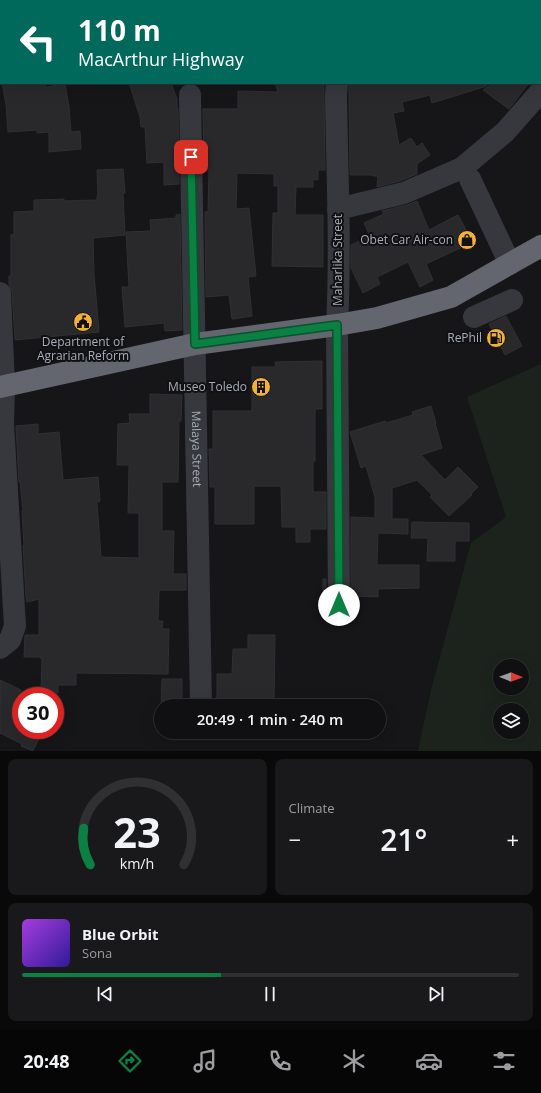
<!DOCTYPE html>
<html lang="en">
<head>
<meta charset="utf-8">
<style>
  :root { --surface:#101012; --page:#19191b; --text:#f1f3f6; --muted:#9c9d9f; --line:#303032; --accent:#0b8043 }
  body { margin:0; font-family:"Open Sans",sans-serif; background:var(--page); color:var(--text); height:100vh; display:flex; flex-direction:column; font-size:15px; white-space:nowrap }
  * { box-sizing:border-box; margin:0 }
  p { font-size:13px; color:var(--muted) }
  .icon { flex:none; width:22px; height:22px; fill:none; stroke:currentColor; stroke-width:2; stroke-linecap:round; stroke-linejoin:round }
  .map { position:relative; height:751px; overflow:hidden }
  .drawer { display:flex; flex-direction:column; gap:8px; padding:8px; background:#09090a; flex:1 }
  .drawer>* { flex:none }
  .guide { position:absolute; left:0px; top:0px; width:541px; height:84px; box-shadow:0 4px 16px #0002,0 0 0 1px var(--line); background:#00695c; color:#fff; overflow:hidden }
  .needle { width:26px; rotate:91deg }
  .fabs { position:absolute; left:493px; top:659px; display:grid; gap:8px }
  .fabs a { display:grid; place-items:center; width:36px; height:36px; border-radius:50%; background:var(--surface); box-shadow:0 4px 16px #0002,0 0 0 1px var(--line); font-size:20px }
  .speed { position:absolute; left:12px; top:687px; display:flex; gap:8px; font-size:20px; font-weight:700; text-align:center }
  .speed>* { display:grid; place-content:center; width:52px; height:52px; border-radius:50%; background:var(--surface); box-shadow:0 4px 16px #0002,0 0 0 1px var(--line); line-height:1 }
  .speed .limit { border:6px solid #d22; background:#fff; color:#111 }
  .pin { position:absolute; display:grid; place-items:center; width:34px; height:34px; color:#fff; margin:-17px; border-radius:8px; box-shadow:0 2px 6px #0006 }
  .me { position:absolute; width:44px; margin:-22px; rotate:0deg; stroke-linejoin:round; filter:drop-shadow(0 0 3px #0008) }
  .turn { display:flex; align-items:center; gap:14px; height:84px; padding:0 12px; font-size:18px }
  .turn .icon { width:52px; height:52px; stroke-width:2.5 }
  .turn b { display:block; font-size:28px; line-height:34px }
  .big { font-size:30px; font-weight:600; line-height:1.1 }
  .drawer .widget { flex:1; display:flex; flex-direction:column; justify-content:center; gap:6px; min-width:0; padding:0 14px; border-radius:8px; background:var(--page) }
  .drawer .dial { align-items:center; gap:0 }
  .dial svg { height:104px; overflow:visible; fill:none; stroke:var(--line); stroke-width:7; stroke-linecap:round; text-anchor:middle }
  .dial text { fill:var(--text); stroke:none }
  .song { display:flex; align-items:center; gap:12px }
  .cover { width:48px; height:48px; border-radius:6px; background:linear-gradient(135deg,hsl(280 70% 55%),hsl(250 70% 35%)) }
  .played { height:4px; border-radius:2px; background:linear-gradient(90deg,var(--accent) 40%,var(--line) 40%) }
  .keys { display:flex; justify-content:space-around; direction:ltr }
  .heat { display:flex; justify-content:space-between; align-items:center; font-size:22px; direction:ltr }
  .drawer .tiles { flex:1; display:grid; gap:8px; grid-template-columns:1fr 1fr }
  .widget:last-child { grid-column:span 2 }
  .trip { position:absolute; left:154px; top:699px; width:232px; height:40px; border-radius:20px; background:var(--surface); box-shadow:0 4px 16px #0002,0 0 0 1px var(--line); font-weight:600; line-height:40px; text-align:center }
  .dock { display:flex; height:64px; justify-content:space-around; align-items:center; background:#060607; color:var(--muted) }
  .dock .icon { width:28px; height:28px }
  .dock .on { color:var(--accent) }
  .dock b { font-size:18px; color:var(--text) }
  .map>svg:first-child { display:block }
  .green { fill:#1c231d; fill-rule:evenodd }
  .building { fill:#29292c; stroke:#303034 }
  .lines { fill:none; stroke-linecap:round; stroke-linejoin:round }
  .minor { stroke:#37383d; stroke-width:22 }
  .highway { stroke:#63666e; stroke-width:22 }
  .route-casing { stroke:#07532c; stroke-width:10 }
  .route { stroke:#0b8043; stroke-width:7 }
  .labels { text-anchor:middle; stroke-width:4; stroke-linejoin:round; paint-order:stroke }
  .poi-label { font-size:12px; fill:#a8adb8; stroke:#111113; text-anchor:end }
  .street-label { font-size:12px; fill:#a8adb8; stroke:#111113 }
</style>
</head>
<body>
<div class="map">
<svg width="541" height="751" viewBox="0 0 541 751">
  <rect width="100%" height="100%" fill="#161618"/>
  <path class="green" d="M541 364V751H418L431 690 471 543 506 517 467 397ZM500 666H522V688H500ZM500 710H522V732H500Z"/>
  <path class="building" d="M2 83H45L46 87 65 84 69 107 71 132 80 131 81 149 49 152V132L37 133V130L8 132 6 104Z
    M129 83H171L177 99V108H178L179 184 164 185V162L147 163 145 127H141L140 117Z
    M275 83H324V95L325 170H318V180L313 179V187H296L295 215H323V267L272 266 273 213H278V186H274V174L237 173 236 209 249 208 256 276 248 277 252 316 232 319 229 295 206 297 205 212H208L209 170H204L203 109H238V91L278 92Z
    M349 83H486L487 86 432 103 430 95 402 102 404 111 393 113 399 145 411 138 417 147 422 143 430 155 417 164V174L400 181 377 187 378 176H373V175H350L349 95Z
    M494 83H529L509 109 483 90Z
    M123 169 125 193H123L125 235 93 238 94 274 99 332 15 340 12 292 9 285V276H11V235L14 234V212L34 211V200L64 199V201L97 200V196H98L97 170Z
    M417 201 429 230 458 215 473 242 426 264 433 280 420 287 408 262 377 277 380 284 363 293 351 268V245L370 236 364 223 384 214 382 211 407 205Z
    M180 214 182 330 165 331 164 323 125 327 122 287H129L126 232 151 231 150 220 176 218V215Z
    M506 316 522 346 505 355 489 324Z
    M322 361V409H315V461H313V492H326V529H310V542H296V527H282L281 486H254V524H215V487H210L209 449H213V411H252V367H276L275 362Z
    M150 394 182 395 181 421H179L178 482H162V531H174L173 574H186V590H159L158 621H163L162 629H169L168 674 76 673V685H58V693H41L42 658H40V657H24L25 635H39V599L27 602 26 596 23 545H24L22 511H23L20 482H19L16 426 38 424V434L59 432 63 480 98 477 100 501 97 502 101 557 139 558V513H128L129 465H117L118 424 130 423 129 414H150Z
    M431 406 436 423H435L442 448 421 455 445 480 458 467 478 487 471 494 472 495 449 516 430 497 432 495 417 480 392 488V519H408V534L378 533 377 565H419V588L378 589V597L351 596V517L375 518V497L366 466 361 468 350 432 385 421 386 423 413 415 412 412Z
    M412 522 469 523V541H455V561H427L428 538H411Z
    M323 579H326V596H323Z
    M248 635H275L274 706H232V703H217V674H232L233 649H248Z
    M162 679H182V706H161Z
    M0 680 21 690V730H43L33 751 21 746 22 744 0 733Z"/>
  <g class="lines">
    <g class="minor">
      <path d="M0 0H2"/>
      <path d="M540 40H541"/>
      <path d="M337 83 336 95C337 171 341 248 337 325L339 605"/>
      <path id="s1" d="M190 95 201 706"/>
      <path d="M470 179 510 264"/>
      <path d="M338 209 404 193 462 168 505 132 541 91"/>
      <path d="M0 293 4 386 3 423 15 626 10 640 0 648"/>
      <path d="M474 317 512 300"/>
    </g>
    <path class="highway" d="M0 387 195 344 337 325 377 318 451 297 541 246"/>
  </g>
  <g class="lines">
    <defs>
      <path id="route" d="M191 157 195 344 337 325 339 605"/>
    </defs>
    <use href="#route" class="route-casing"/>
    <use href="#route" class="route"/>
  </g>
  <defs>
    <symbol id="shop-disc" viewBox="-11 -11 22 22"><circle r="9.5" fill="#f2b134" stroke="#111113"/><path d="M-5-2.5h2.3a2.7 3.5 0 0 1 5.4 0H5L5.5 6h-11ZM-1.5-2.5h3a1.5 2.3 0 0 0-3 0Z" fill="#111"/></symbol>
    <symbol id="civic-disc" viewBox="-11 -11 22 22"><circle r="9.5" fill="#f2b134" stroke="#111113"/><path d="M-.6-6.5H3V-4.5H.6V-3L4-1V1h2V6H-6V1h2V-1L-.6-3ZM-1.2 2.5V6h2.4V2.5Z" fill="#111"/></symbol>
    <symbol id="fuel-disc" viewBox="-11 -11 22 22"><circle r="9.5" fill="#f2b134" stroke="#111113"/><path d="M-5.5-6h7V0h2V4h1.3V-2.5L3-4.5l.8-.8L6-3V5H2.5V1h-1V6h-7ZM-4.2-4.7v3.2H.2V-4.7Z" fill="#111"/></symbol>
    <symbol id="building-disc" viewBox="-11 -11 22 22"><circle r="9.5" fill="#f2b134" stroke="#111113"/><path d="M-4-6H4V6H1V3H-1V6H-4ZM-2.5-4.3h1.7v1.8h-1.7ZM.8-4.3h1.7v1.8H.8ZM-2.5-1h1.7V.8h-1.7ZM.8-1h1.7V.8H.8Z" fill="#111"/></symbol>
  </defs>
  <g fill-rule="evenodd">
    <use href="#shop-disc" x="456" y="229" width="22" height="22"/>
    <use href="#civic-disc" x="72" y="311" width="22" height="22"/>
    <use href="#fuel-disc" x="485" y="327" width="22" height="22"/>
    <use href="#building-disc" x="250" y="376" width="22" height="22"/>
  </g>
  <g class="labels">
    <g class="poi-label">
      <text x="453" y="244">Obet Car Air-con</text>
      <text x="482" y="342">RePhil</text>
      <text x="83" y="346" text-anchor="middle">Department of<tspan x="83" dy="14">Agrarian Reform</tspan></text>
      <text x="247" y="391">Museo Toledo</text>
    </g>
    <g class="street-label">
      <text transform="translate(338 260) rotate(-90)" y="4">Maharlika Street</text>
      <text dy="4" stroke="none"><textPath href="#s1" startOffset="354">Malaya Street</textPath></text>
    </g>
  </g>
</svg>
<div class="fabs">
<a><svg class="needle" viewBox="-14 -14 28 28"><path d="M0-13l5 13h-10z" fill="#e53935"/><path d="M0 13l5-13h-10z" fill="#9c9d9f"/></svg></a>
<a><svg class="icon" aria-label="layers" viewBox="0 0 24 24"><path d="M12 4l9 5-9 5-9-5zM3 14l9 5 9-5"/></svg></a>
</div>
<div class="speed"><div class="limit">30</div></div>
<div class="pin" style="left:191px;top:157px;background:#d93025"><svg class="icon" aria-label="arrive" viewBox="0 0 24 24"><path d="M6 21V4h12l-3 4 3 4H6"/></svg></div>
<svg class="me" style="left:339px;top:605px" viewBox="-20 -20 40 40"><circle r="19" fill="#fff"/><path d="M0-13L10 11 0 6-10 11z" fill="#0b8043"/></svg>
<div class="trip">20:49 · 1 min · 240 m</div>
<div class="guide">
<div class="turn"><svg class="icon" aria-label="left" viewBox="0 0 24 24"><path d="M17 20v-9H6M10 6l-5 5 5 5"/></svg><div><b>110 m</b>MacArthur Highway</div></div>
</div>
</div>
<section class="drawer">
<div class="tiles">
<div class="widget dial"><svg viewBox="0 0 100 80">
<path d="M14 69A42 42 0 1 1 86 69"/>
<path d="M14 69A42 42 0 0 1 9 41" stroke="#0b8043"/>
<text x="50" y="56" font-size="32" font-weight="700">23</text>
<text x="50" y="72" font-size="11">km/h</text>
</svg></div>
<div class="widget"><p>Climate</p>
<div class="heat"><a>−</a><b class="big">21°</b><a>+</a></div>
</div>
<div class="widget">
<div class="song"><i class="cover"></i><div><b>Blue Orbit</b><p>Sona</p></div></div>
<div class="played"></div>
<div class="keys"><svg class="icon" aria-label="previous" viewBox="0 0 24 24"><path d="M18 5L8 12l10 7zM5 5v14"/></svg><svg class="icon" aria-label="pause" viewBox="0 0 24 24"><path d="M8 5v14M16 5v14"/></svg><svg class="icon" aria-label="next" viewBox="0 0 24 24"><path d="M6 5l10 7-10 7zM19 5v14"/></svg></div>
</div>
</div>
</section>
<nav class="dock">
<b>20:48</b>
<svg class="icon on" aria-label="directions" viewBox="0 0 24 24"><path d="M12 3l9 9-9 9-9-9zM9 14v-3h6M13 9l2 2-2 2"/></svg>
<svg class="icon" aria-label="music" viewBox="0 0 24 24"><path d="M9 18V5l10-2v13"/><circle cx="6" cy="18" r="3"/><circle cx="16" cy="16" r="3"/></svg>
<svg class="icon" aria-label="phone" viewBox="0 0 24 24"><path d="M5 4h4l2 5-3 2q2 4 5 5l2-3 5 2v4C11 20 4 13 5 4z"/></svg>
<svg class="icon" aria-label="climate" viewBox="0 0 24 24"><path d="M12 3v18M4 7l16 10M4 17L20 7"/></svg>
<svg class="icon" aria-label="car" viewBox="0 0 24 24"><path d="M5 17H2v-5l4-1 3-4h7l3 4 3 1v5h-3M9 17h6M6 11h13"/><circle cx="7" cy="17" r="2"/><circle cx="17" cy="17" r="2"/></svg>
<svg class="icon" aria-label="filters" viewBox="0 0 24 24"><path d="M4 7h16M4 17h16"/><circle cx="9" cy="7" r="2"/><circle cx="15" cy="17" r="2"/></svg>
</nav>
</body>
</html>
